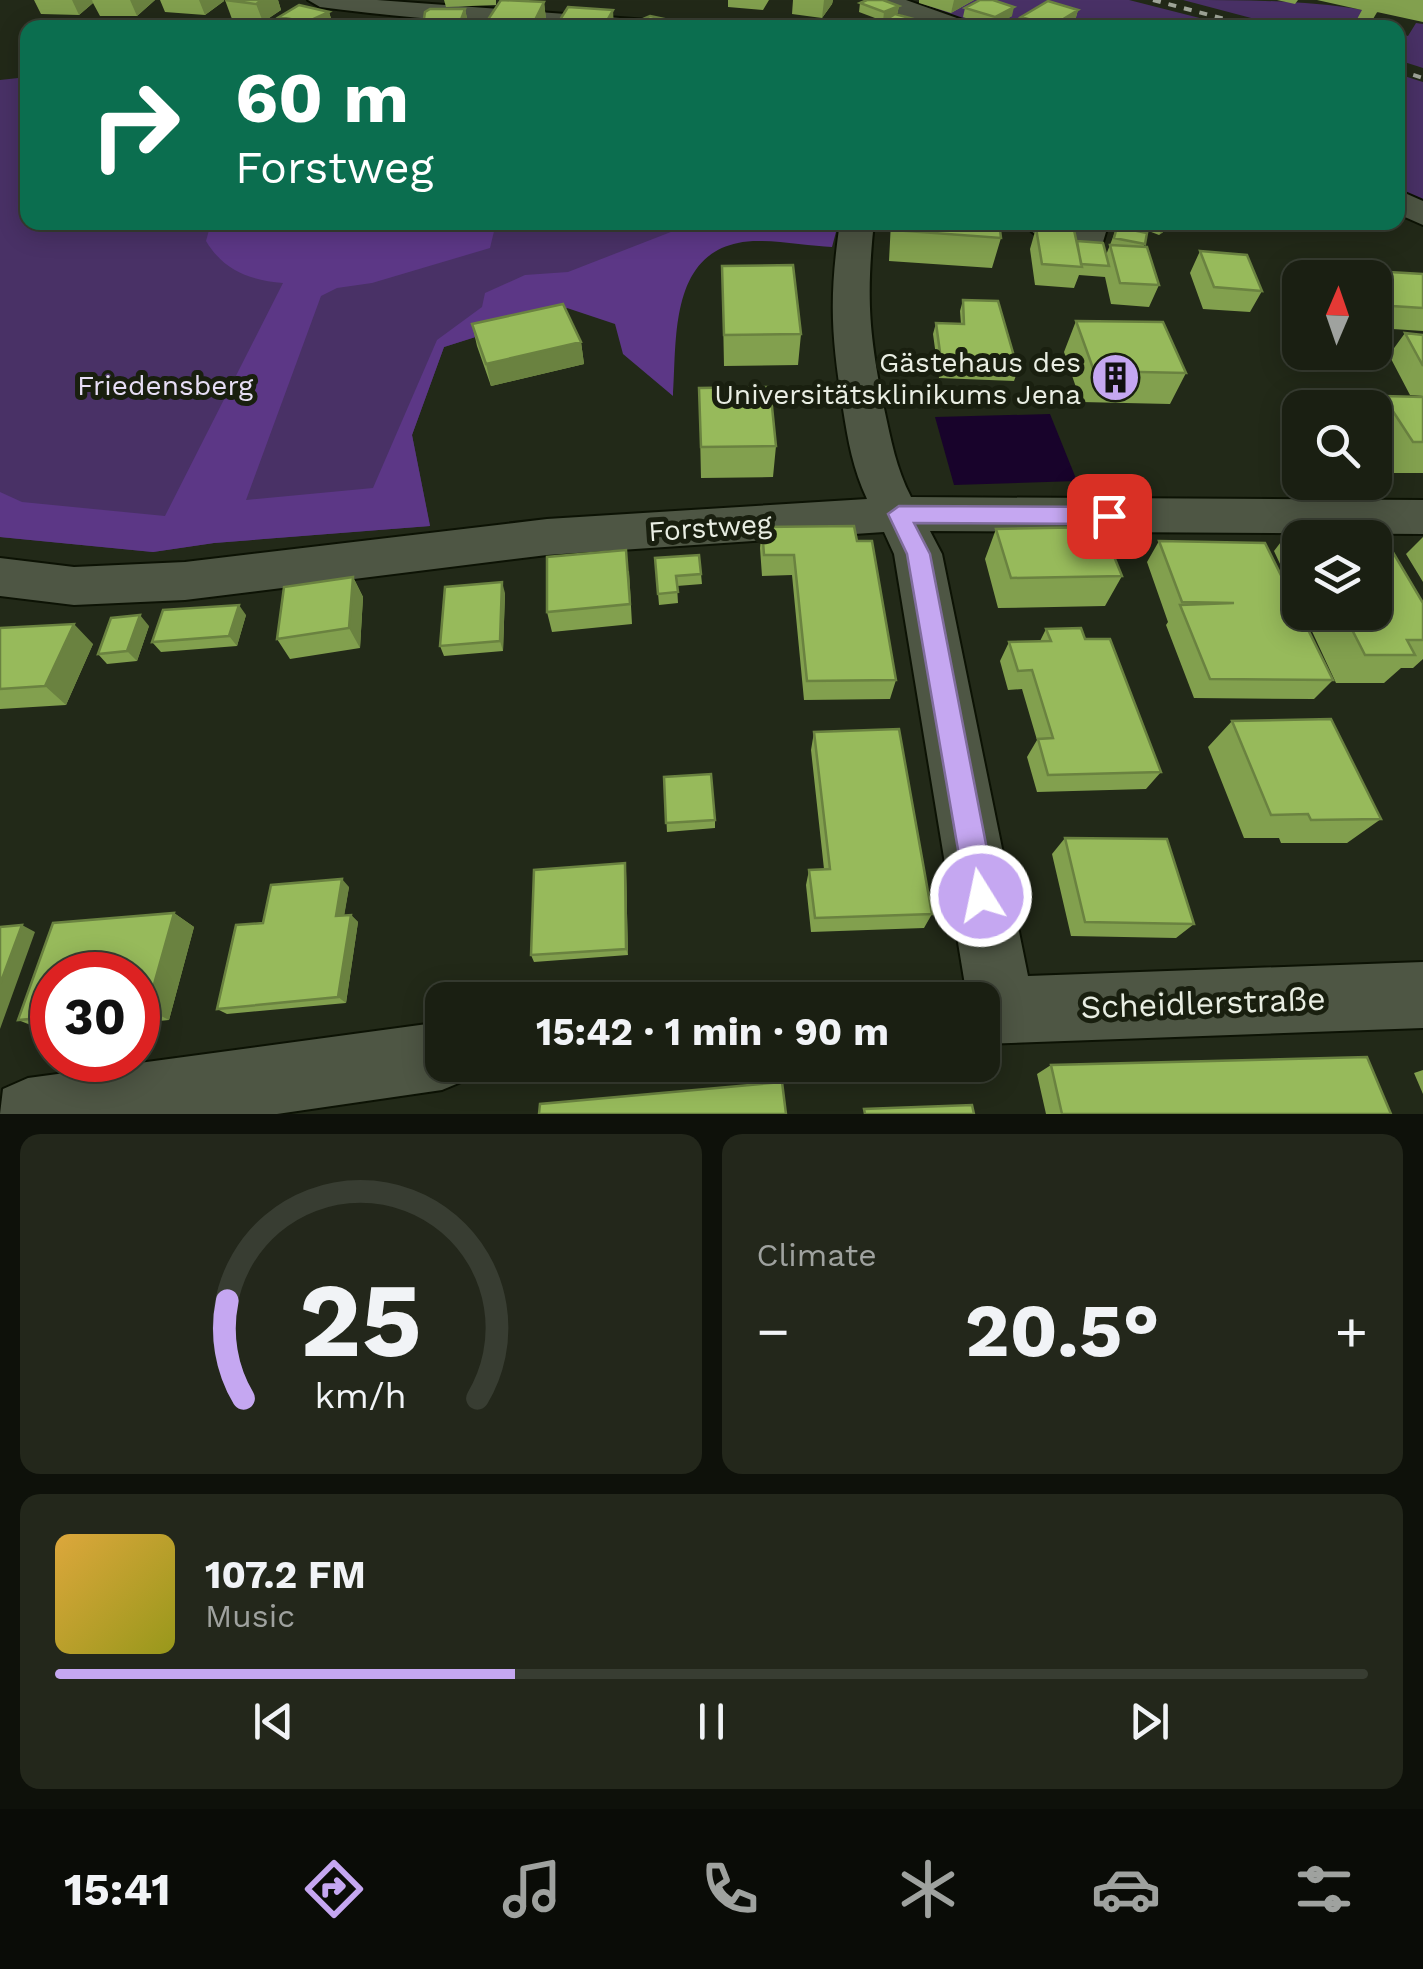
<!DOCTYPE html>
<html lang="en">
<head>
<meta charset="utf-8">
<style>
  :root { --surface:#1a1f12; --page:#23271b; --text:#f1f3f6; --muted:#9fa29f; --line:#383d32; --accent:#c5a7f1 }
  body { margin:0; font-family:"Work Sans",sans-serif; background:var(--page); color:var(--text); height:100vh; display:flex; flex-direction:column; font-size:38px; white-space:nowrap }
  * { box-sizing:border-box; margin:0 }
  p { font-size:32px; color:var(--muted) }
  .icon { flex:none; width:55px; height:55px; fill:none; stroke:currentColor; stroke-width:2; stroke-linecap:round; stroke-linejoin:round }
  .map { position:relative; height:1114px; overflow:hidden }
  .details { display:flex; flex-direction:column; gap:20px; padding:20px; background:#0e110a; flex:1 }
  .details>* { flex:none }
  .hud { position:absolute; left:20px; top:20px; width:1385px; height:210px; border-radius:20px; box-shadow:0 5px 25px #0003,0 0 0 2px var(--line); background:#0b6e4f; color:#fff; overflow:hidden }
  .needle { width:65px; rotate:2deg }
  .tools { position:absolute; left:1282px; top:260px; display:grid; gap:20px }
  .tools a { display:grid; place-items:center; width:110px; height:110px; border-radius:20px; background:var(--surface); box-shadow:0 5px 25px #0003,0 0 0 2px var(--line); font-size:50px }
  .speed { position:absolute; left:30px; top:952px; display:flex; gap:20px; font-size:50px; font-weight:700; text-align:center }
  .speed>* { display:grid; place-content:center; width:130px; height:130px; border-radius:50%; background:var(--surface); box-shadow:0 5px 25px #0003,0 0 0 2px var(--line); line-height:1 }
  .speed .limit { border:15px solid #d22; background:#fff; color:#111 }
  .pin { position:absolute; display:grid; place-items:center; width:85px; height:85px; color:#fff; margin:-42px; border-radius:20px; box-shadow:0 5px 15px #0006 }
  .me { position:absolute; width:110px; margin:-55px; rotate:350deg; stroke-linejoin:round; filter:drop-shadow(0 0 8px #0008) }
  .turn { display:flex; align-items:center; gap:35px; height:210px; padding:0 50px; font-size:45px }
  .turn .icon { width:130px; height:130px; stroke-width:2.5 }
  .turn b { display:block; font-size:70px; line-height:85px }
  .big { font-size:75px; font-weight:700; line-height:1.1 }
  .details .widget { flex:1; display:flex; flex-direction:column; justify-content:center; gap:15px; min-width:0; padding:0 35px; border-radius:20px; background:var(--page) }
  .details .dial { align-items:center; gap:0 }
  .dial svg { height:260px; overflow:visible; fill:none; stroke:var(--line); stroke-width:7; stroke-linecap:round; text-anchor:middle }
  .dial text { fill:var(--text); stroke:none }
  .song { display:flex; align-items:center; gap:30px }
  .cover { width:120px; height:120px; border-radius:15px; background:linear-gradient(135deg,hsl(40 70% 55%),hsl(60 70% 35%)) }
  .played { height:10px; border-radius:5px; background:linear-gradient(90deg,var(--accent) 35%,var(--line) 35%) }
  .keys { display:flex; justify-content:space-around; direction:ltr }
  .heat { display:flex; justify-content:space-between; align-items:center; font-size:55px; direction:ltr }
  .details .tiles { flex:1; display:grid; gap:20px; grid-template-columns:1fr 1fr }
  .widget:last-child { grid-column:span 2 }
  .trip { position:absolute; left:425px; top:982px; width:575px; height:100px; border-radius:20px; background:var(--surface); box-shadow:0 5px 25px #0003,0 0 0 2px var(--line); font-weight:700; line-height:100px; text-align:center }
  .menu { display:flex; height:160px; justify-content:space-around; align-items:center; background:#0a0c07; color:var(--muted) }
  .menu .icon { width:70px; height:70px }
  .menu .selected { color:var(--accent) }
  .menu b { font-size:45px; color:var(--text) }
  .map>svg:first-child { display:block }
  .green { fill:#493166 }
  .forest { fill:#5c3786 }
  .water { fill:#18032b }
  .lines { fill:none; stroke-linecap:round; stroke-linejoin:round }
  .minor-casing { stroke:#0c1204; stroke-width:4 }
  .minor { fill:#4e5644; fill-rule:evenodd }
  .rail { stroke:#a0a699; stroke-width:4; stroke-dasharray:8 8; stroke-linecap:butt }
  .wall { fill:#82a04e }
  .shaded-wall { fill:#6a8240 }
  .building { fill:#97ba5b; stroke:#6a8240; stroke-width:2.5 }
  .route { fill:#c5a7f1; stroke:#806d9d; stroke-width:2.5 }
  .labels { text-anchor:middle; stroke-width:10; stroke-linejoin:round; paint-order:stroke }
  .poi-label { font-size:28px; fill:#e9eee3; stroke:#191f0f; text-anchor:end }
  .park-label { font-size:28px; fill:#e7def5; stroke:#191f0f }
  .street-label { font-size:28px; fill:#e9eee3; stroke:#191f0f }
  .near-street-label { font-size:32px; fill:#e9eee3; stroke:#191f0f }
</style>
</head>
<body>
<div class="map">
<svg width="1423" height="1114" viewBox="0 0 1423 1114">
  <rect width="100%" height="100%" fill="#222918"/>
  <path class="green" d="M969 0H1129L1235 27H981L915 5Z
    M1183 0C1246 0 1305 0 1363 10L1357 21 1380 27H1285Z
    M1416 23 1423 24V68L1398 60V33L1408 36Z
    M1398 74 1423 82V203L1398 190Z
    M27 77 28 222 837 223 836 232 718 228 567 308 444 347 412 435 430 526 214 543 153 552 0 537V80Z"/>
  <path class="forest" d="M211 223H496L490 248 372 283 337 288 321 296 246 500 373 488 437 340 482 307 485 293 525 275 568 272 694 223 718 228 836 232 832 247C806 246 762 237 738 243 669 257 677 342 673 396L623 354 615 324 567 308 444 347 412 435 430 526 214 543 153 552 0 537V492L22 502 165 516 283 283C250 280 224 271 206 241Z"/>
  <path class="water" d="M1050 414 1077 481 954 485 935 417Z"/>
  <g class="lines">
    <defs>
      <path id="minor" d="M308 0H377L647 20 659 28C545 28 434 22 320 7Z
        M871 0H906L971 23 974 28H937L875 5Z
        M1398 190 1423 201V225L1398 214Z
        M840 222H874C866 297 869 335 884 408 891 440 896 468 911 497L1423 500V534L930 531 942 554 1028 976 1423 962V1028L982 1044V1000H953L958 987 965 985 894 554 884 532 547 555 185 600 74 605 0 596V558L74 567 185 562 547 519 867 499C853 469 848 441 843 409 831 335 829 297 840 222Z
        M1023 222 1075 226V222H1109L1103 242C1076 249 1041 247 1023 222Z
        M442 1022V1065H473L466 1080 442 1090 277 1114H0L3 1089 28 1078Z"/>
    </defs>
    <use href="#minor" class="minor-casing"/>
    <use href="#minor" class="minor"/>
    <path class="rail" d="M1153 0 1258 28
      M1398 70 1423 78"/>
  </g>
  <path class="wall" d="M34 0H155L137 16H100L93 3 79 15 41 14Z
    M160 0H224V1L205 15 165 12Z
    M225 0H278L281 10 263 22 232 19Z
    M444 0H496V5L446 7Z
    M728 0H769L763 10 728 7Z
    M793 0H833L832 4 822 18 792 14Z
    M919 0H974L951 13 919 3Z
    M1277 0H1298L1295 4Z
    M1317 0H1423V22L1377 12 1379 9 1370 24 1356 21 1362 10Z
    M544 2 547 28H488L487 21Z
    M860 3 899 6 897 15 883 21 859 12Z
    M568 7 604 26 605 28H558V23Z
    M965 8 1012 16 995 25 983 24 963 17Z
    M465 9 469 28H422L420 19Z
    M1078 10 1073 28H1019L1021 17Z
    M329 12 332 22 319 28 282 27 279 17Z
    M891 222H999L1001 238 992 268 889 261Z
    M1149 222H1172L1170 227 1159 235 1146 230Z
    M1117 227 1145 244 1143 247 1159 285 1149 307 1111 304 1105 277 1079 275 1074 288 1035 285 1030 249 1036 228 1106 255Z
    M1200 251 1262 291 1250 312 1203 309 1190 273Z
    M722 266 801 334 798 365 724 366Z
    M1372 271 1423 274V331L1377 328 1375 324V278H1368Z
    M963 300 1018 370 1014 381 939 378 933 334 936 323 961 324 960 311Z
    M1076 321 1186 373 1170 404 1081 402 1064 352Z
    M472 324 581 342 584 364 491 386 477 346Z
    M1405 333 1423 335V396L1410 395 1389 355Z
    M699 388 776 446 773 477 701 478Z
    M1383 396 1423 397V473H1387L1375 452V408Z
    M1297 521 1375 522 1423 603V659L1413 668H1401L1384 683H1336L1303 612H1375V538H1300V607L1274 551Z
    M762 527 857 541 896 680 890 699 804 700 792 575 762 576 760 548Z
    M996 529 1122 576 1105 606 998 608 985 559Z
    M1423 537V582L1406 554Z
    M1159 541 1333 680 1314 699 1194 698 1166 625 1168 622 1147 562Z
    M655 558 701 574 702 584 677 586 678 603 659 605Z
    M629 571 632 624 552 632 547 612Z
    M353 577 363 597 360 648 290 659 277 639Z
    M505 593 503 651 444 656 440 646Z
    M246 615 237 646 161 652 152 642Z
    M149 626 137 661 107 664 98 654Z
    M0 628 93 644 66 705 0 709Z
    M1046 629 1085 639 1161 772 1146 789 1037 792 1027 757 1037 740 1022 689 1008 690 1000 661 1009 642 1040 641Z
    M1232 721 1381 819 1347 843H1281L1279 838H1244L1208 747Z
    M814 732 932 914 924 928 811 932 806 885 809 870 824 869 811 750Z
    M664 777 715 820V828L667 832Z
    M1065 838 1194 924 1176 938 1071 936 1052 854Z
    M626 871 628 955 534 962 531 955Z
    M349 887 344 915H351L358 922 346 1003 227 1014 217 1009 263 923Z
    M174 913 194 927 169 1020 138 1023V975H52V1030L46 1031 18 1020 53 923Z
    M1051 1065 1391 1114H1046L1037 1074Z
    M1423 1070V1094L1414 1073Z"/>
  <path class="shaded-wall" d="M72 0H92L93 3 79 15Z
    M130 0H155L137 16Z
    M199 0H224V1L205 15Z
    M262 0H278L281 10 263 22 256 4Z
    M824 0H833L832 4 822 18Z
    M954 0H974L951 13Z
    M544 2 547 28H535L534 22Z
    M899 6 897 15 883 21 884 12Z
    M1014 7 1012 16 993 27 995 17Z
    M465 9 469 28H460L459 25Z
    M613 10 614 28H605L604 26Z
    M1078 10 1073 28H1052V26Z
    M329 12 332 22 319 28H309L307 22Z
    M1166 222H1172L1170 227 1159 235 1164 225Z
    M581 342 584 364 491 386 486 364Z
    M353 577 363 597 360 648 349 628Z
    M502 582 505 593 503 651 500 641Z
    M239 605 246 615 237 646 229 636Z
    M140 615 149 626 137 661 127 651Z
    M74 624 93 644 66 705 45 686Z
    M625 863 626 871 628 955 626 949Z
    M342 879 349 887 343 923 336 916Z
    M174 913 194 927 169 1020 147 1009Z
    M351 915 358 922 346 1003 338 997Z
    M22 925 35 932 0 1029V984Z"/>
  <path class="building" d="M225 0H262L256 4Z
    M501 0 544 2 534 22 487 21Z
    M867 0H883L899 6 884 12 860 3Z
    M980 0H993L1014 7 995 17 965 8Z
    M1048 1 1078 10 1052 26 1021 17Z
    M299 5 329 12 307 22 279 17Z
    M568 7 613 10 604 26 558 23Z
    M430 9H465L459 25H423L425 12Z
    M895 14 943 27 873 28Z
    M650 16 688 24 684 28H636L629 25Z
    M351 22 382 23 379 28H347Z
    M752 23 769 26 747 28Z
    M984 23 1003 28H979Z
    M894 222H999L1001 238 894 230Z
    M1117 227 1147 233 1145 244 1114 238Z
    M1036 228 1074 230 1082 267 1042 264Z
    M1077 241 1103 243 1109 266 1081 264Z
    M1110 245 1147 247 1159 285 1120 283Z
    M1200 251 1247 255 1262 291 1214 287Z
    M793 265 801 334 724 335 722 266Z
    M1372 271 1423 274V308L1392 306Z
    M963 300 998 301 1018 370 942 367 936 323 964 324Z
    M563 304 581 342 486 364 472 324Z
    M1076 321 1163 322 1186 373 1094 371Z
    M1405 333 1423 335V366Z
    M770 387 776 446 701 447 699 388Z
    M1383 396 1423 397V442H1413Z
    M1297 521 1375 522 1423 603V640H1407L1415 655H1365L1343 612H1375V538H1305Z
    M854 526 857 541H872L896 680 807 681 794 555H764L762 527Z
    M1102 527 1122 576 1011 578 996 529Z
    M1159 541 1265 543 1333 680 1210 679 1180 605 1234 603 1182 602Z
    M626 550 630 604 547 612V557Z
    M699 555 701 574 676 576 678 592 658 594 655 558Z
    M353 577 349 628 277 639 284 587Z
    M502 582 500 641 440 646 445 587Z
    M239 605 229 636 152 642 163 610Z
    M140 615 127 651 98 654 111 618Z
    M74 624 45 686 0 689V628Z
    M1081 628 1085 639H1110L1161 772 1048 775 1038 739 1053 738 1032 670 1018 671 1009 642 1051 641 1046 629Z
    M1331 719 1381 819 1311 820 1308 814 1271 815 1232 721Z
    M899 729 932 914 815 918 809 870 830 869 814 732Z
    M711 774 715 820 666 823 664 777Z
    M1065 838 1167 839 1194 924 1085 922Z
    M625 863 626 949 531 955 534 870Z
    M342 879 336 916 351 915 338 997 217 1009 236 925 263 923 271 885Z
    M174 913 147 1009 138 1010V975H52V1017L18 1020 53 923Z
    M22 925 0 984V927Z
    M1367 1057 1391 1114H1062L1051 1065Z
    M782 1082 786 1114H539L540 1104Z
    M972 1105 974 1114H865L864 1109Z"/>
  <path class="route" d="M899 506 1109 507 1120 516 1109 524 914 523 930 554 996 896 992 906 981 911 971 906 966 896 907 554 888 514Z"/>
  <defs>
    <symbol id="building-disc" viewBox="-11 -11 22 22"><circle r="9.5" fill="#c5a7f1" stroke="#191f0f"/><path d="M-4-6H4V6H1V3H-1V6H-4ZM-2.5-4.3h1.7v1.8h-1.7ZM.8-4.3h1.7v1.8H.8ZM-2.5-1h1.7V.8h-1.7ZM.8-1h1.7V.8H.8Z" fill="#111"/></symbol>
  </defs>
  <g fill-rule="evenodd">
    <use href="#building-disc" x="1088" y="350" width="55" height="55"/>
  </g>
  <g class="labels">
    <g class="poi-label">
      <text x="1081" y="372">Gästehaus des<tspan x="1081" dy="32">Universitätsklinikums Jena</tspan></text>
    </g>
    <g class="park-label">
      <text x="165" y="395">Friedensberg</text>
    </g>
    <g class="street-label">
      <text transform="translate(710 527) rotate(-4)" y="10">Forstweg</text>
    </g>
    <g class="near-street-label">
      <text transform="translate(1203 1003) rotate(-2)" y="11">Scheidlerstraße</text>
    </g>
  </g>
</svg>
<div class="tools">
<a><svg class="needle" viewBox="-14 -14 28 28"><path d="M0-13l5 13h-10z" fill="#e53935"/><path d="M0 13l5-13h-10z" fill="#9fa29f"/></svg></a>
<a><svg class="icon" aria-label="search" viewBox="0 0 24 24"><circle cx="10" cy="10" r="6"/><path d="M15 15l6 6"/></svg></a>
<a><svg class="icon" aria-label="layers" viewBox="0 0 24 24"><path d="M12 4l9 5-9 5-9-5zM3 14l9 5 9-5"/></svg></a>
</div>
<div class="speed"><div class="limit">30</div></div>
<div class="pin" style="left:1109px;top:516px;background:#d93025"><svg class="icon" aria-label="arrive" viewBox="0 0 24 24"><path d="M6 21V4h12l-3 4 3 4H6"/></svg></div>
<svg class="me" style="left:981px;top:896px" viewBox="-20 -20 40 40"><circle r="17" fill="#c5a7f1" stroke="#fff" stroke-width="3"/><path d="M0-11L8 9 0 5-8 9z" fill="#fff"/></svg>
<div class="trip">15:42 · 1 min · 90 m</div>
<div class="hud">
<div class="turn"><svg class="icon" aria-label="right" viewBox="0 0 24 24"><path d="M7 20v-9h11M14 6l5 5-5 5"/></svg><div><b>60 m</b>Forstweg</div></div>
</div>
</div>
<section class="details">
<div class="tiles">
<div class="widget dial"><svg viewBox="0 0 100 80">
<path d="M14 69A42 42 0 1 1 86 69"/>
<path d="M14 69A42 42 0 0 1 9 39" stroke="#c5a7f1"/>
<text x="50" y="56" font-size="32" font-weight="700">25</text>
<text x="50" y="72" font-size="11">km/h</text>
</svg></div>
<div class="widget"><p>Climate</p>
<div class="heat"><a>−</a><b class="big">20.5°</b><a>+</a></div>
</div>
<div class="widget">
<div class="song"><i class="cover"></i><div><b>107.2 FM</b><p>Music</p></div></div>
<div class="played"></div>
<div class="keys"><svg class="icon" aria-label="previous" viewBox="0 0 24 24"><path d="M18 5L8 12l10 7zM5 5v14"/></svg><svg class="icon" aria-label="pause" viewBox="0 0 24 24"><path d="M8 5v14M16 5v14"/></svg><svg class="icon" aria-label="next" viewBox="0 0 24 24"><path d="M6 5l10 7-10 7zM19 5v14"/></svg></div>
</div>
</div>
</section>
<nav class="menu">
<b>15:41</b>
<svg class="icon selected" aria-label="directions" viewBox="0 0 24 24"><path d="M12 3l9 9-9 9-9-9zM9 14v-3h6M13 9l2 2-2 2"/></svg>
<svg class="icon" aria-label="music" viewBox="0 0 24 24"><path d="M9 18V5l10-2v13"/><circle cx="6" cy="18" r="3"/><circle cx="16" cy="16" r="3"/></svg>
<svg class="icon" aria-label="phone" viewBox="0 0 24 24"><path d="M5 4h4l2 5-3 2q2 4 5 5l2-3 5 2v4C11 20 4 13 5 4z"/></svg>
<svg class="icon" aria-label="climate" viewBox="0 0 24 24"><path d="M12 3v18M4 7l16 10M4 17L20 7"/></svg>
<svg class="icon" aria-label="car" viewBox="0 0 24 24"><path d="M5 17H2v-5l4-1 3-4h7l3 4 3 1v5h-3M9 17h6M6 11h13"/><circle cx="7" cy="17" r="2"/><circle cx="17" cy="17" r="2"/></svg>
<svg class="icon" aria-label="filters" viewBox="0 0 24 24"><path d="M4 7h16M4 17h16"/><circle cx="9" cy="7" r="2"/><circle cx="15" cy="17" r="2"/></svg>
</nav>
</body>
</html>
